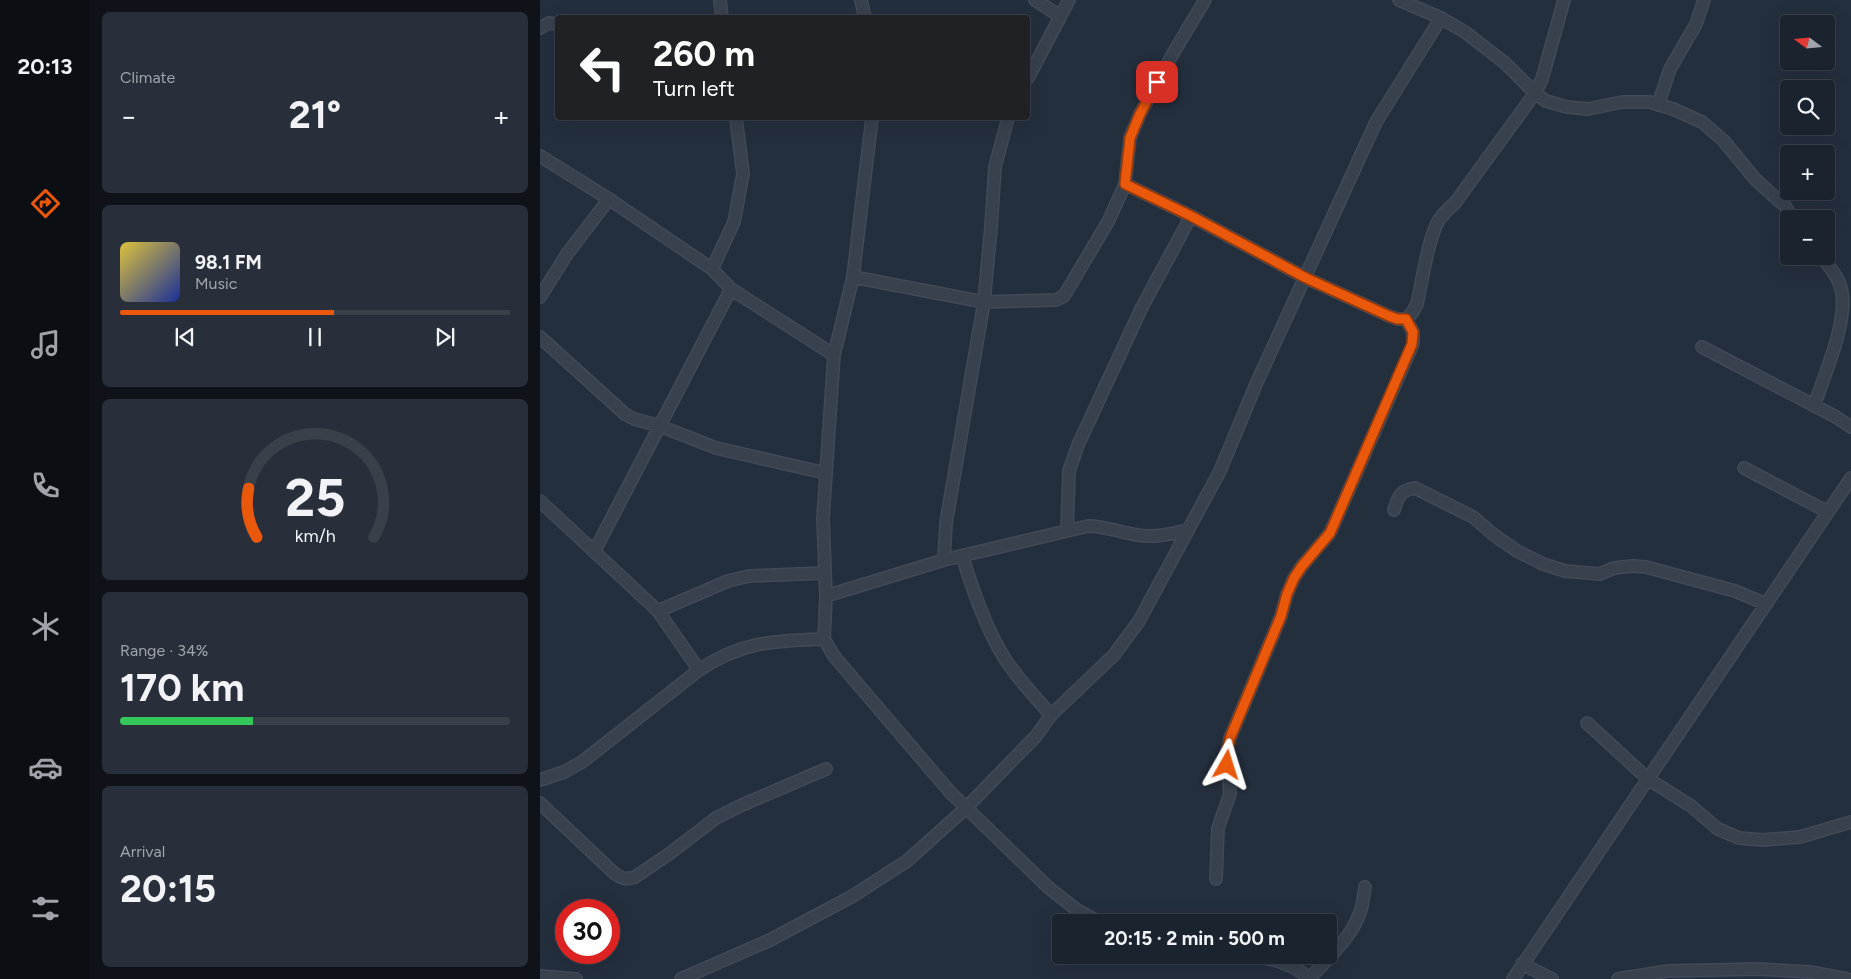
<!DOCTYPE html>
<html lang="en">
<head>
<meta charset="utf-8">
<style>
  :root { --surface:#1b232e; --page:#282f3a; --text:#f1f3f6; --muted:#a0a4aa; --line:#39404a; --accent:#ea580c }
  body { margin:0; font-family:Figtree,sans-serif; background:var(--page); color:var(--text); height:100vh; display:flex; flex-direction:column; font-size:19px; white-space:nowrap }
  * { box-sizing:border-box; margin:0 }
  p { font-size:16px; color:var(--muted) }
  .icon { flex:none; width:28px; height:28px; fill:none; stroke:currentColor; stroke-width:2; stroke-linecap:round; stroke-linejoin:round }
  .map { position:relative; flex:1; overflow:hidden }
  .side { display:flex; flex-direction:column; gap:12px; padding:12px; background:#0f1319; width:450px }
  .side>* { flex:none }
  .top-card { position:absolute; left:15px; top:15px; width:475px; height:105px; border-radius:5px; box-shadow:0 5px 20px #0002,0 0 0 1px var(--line); background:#202124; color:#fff; overflow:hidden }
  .needle { width:32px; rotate:286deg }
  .fabs { position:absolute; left:1240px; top:15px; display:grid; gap:10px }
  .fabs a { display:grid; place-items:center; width:55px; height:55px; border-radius:5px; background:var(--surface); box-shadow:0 5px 20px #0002,0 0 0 1px var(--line); font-size:25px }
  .speed { position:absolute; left:15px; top:899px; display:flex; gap:10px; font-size:25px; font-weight:700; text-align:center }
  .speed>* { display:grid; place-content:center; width:65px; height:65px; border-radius:50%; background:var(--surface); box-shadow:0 5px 20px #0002,0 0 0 1px var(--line); line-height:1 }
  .speed .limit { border:8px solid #d22; background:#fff; color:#111 }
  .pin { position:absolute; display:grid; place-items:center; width:42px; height:42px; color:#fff; margin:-21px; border-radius:10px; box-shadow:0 2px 8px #0006 }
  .me { position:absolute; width:55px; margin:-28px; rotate:6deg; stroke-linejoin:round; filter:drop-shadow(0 0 4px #0008) }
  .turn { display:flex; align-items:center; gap:18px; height:105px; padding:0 15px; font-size:22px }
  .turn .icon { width:65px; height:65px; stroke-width:2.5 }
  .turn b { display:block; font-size:35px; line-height:42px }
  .big { font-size:38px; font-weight:700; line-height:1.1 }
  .side .widget { flex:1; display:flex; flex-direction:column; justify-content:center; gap:8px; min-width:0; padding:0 18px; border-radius:8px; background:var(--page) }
  .side .dial { align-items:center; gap:0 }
  .dial svg { height:130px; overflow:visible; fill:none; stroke:var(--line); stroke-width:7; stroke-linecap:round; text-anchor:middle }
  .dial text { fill:var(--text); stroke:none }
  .song { display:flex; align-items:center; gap:15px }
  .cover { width:60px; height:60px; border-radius:8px; background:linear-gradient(135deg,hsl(50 70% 55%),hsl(230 70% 35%)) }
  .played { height:5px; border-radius:2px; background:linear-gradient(90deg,var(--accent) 55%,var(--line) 55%) }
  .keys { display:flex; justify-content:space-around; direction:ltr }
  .heat { display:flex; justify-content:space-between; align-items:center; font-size:28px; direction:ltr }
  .charge { height:8px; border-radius:4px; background:linear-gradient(90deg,#34c759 34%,var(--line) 0) }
  .trip { position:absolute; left:512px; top:914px; width:285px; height:50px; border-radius:5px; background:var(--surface); box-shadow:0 5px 20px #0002,0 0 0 1px var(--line); font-weight:700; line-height:50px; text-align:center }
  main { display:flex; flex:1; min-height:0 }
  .dock { display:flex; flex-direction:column; width:90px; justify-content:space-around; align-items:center; background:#0b0e12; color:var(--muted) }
  .dock .icon { width:35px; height:35px }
  .dock .active { color:var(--accent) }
  .dock b { font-size:22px; color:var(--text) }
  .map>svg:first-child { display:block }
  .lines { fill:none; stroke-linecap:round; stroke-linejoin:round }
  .street-casing { stroke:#414a57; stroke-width:14 }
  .street { stroke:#38414e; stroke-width:11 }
  .route-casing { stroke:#983908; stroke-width:12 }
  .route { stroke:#ea580c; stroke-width:9 }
</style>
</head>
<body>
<main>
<nav class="dock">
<b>20:13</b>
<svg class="icon active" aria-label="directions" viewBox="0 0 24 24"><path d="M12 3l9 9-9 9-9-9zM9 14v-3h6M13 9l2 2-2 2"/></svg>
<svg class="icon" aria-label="music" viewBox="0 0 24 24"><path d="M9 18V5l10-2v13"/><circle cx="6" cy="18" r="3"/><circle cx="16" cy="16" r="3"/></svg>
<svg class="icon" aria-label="phone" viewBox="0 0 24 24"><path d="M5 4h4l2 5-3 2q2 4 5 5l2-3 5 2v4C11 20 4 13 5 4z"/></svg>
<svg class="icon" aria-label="climate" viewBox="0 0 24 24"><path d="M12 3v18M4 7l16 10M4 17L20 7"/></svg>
<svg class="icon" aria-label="car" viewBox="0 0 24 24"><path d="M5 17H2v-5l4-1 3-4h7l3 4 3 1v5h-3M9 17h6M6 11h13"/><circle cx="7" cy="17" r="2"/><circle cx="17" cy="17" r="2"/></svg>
<svg class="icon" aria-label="filters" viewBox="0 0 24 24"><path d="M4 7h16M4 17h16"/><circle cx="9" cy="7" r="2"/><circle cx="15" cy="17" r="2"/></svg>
</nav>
<section class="side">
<div class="widget"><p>Climate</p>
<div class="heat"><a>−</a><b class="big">21°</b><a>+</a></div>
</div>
<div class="widget">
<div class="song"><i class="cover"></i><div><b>98.1 FM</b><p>Music</p></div></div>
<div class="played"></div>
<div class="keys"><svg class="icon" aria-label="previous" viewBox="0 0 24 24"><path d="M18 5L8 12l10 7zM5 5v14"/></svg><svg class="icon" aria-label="pause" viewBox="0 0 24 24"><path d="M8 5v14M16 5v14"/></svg><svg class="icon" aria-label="next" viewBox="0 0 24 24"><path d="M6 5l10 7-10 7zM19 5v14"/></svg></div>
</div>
<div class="widget dial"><svg viewBox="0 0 100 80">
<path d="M14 69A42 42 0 1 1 86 69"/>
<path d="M14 69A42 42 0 0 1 9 39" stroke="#ea580c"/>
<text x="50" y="56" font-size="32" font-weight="700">25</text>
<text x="50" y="72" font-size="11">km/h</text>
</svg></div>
<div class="widget"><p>Range · 34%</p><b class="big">170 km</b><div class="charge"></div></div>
<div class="widget"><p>Arrival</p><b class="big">20:15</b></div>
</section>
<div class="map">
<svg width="1311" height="979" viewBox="0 0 1311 979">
  <rect width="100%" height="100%" fill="#242f3e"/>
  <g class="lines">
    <defs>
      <path id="street" d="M180 0 182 18
        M321 0 325 18
        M495 0 520 16
        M859 0 901 18 925 32 965 63 995 93 1006 101 1027 107 1048 109 1082 102H1110L1133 109 1162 122 1183 140 1215 179 1246 207 1253 219
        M0 28 9 23 18 24
        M488 78 529 0
        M1118 105 1130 69 1156 24 1164 0
        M332 118 313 277 294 355 283 518 286 596 284 639 294 656 310 675 410 792 509 888 537 910 559 922
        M0 156 69 199 172 269 191 289 294 355
        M585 184 651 216 766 278 849 316 857 319H866L872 313 877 304C882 282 888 238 899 220 904 213 909 208 915 203L995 93 1002 79 1024 0
        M172 269 194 222 203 174 196 118
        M313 277 444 302 516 300 524 296 569 220 585 184 590 138 600 114 635 50 665 0
        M0 297 27 254 69 199
        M0 337 85 414 94 419 120 426 176 448 285 473
        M1162 347 1296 417 1311 427
        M1274 406C1284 376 1307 324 1302 293 1300 278 1290 268 1281 256
        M1204 468 1288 512
        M0 501 118 611 159 670
        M854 510C858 497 860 490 875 488L933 517 954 535 977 551 1003 564 1025 571 1060 574 1074 568 1093 566 1106 567 1195 591 1226 604
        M527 531 529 471 538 445 602 307 651 216
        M54 552 191 289
        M422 556C433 590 446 629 465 659 478 679 495 697 511 715
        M404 560 406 523 444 302 451 227 455 167 468 118
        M286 596 404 560 548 526C568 526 586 535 606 536 620 537 634 533 648 530
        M118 611 188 581 209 576 284 573
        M1047 723 1108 779 1151 806 1178 829 1199 838 1223 840 1260 837 1311 822
        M0 780 24 772 42 762 159 670C203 641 233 641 284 639
        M0 803 74 873C82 879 86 880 95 877L129 854 176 818 202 805 286 769
        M676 879 678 828 690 794 687 752 690 738 741 616 747 594 754 578 762 566 790 533 873 344V332L866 319
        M709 955C730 958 754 964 770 979
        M982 964 1012 979
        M0 976 36 979
        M770 978C789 957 815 935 822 906 823 900 824 893 825 887
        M141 979 230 940 311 897 367 861 426 808 496 736 511 715 574 655 599 621 680 471 717 382 836 122 901 18
        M973 979 1311 478
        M1078 979 1128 971 1218 969 1270 972 1307 979"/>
    </defs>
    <use href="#street" class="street-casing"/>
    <use href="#street" class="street"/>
  </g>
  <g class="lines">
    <defs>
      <path id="route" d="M617 82 600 114 590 138 585 184 651 216 766 278 849 316 857 319H866L873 332 872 344 790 533 762 566 754 578 747 594 741 616 690 738 687 752V765"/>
    </defs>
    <use href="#route" class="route-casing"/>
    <use href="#route" class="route"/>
  </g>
</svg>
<div class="fabs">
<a><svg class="needle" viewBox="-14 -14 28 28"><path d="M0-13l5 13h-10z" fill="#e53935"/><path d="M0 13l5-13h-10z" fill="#a0a4aa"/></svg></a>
<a><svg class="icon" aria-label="search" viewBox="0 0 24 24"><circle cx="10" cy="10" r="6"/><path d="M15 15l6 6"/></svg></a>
<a>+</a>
<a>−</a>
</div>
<div class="speed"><div class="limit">30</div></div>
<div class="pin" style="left:617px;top:82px;background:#d93025"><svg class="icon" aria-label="arrive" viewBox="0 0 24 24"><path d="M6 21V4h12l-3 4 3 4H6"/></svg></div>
<svg class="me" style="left:687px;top:765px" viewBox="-20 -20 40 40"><path d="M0-17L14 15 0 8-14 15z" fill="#ea580c" stroke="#fff" stroke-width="4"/></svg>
<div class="trip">20:15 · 2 min · 500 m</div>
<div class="top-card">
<div class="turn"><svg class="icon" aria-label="left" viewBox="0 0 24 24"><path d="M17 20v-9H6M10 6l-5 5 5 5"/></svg><div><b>260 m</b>Turn left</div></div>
</div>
</div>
</main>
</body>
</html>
